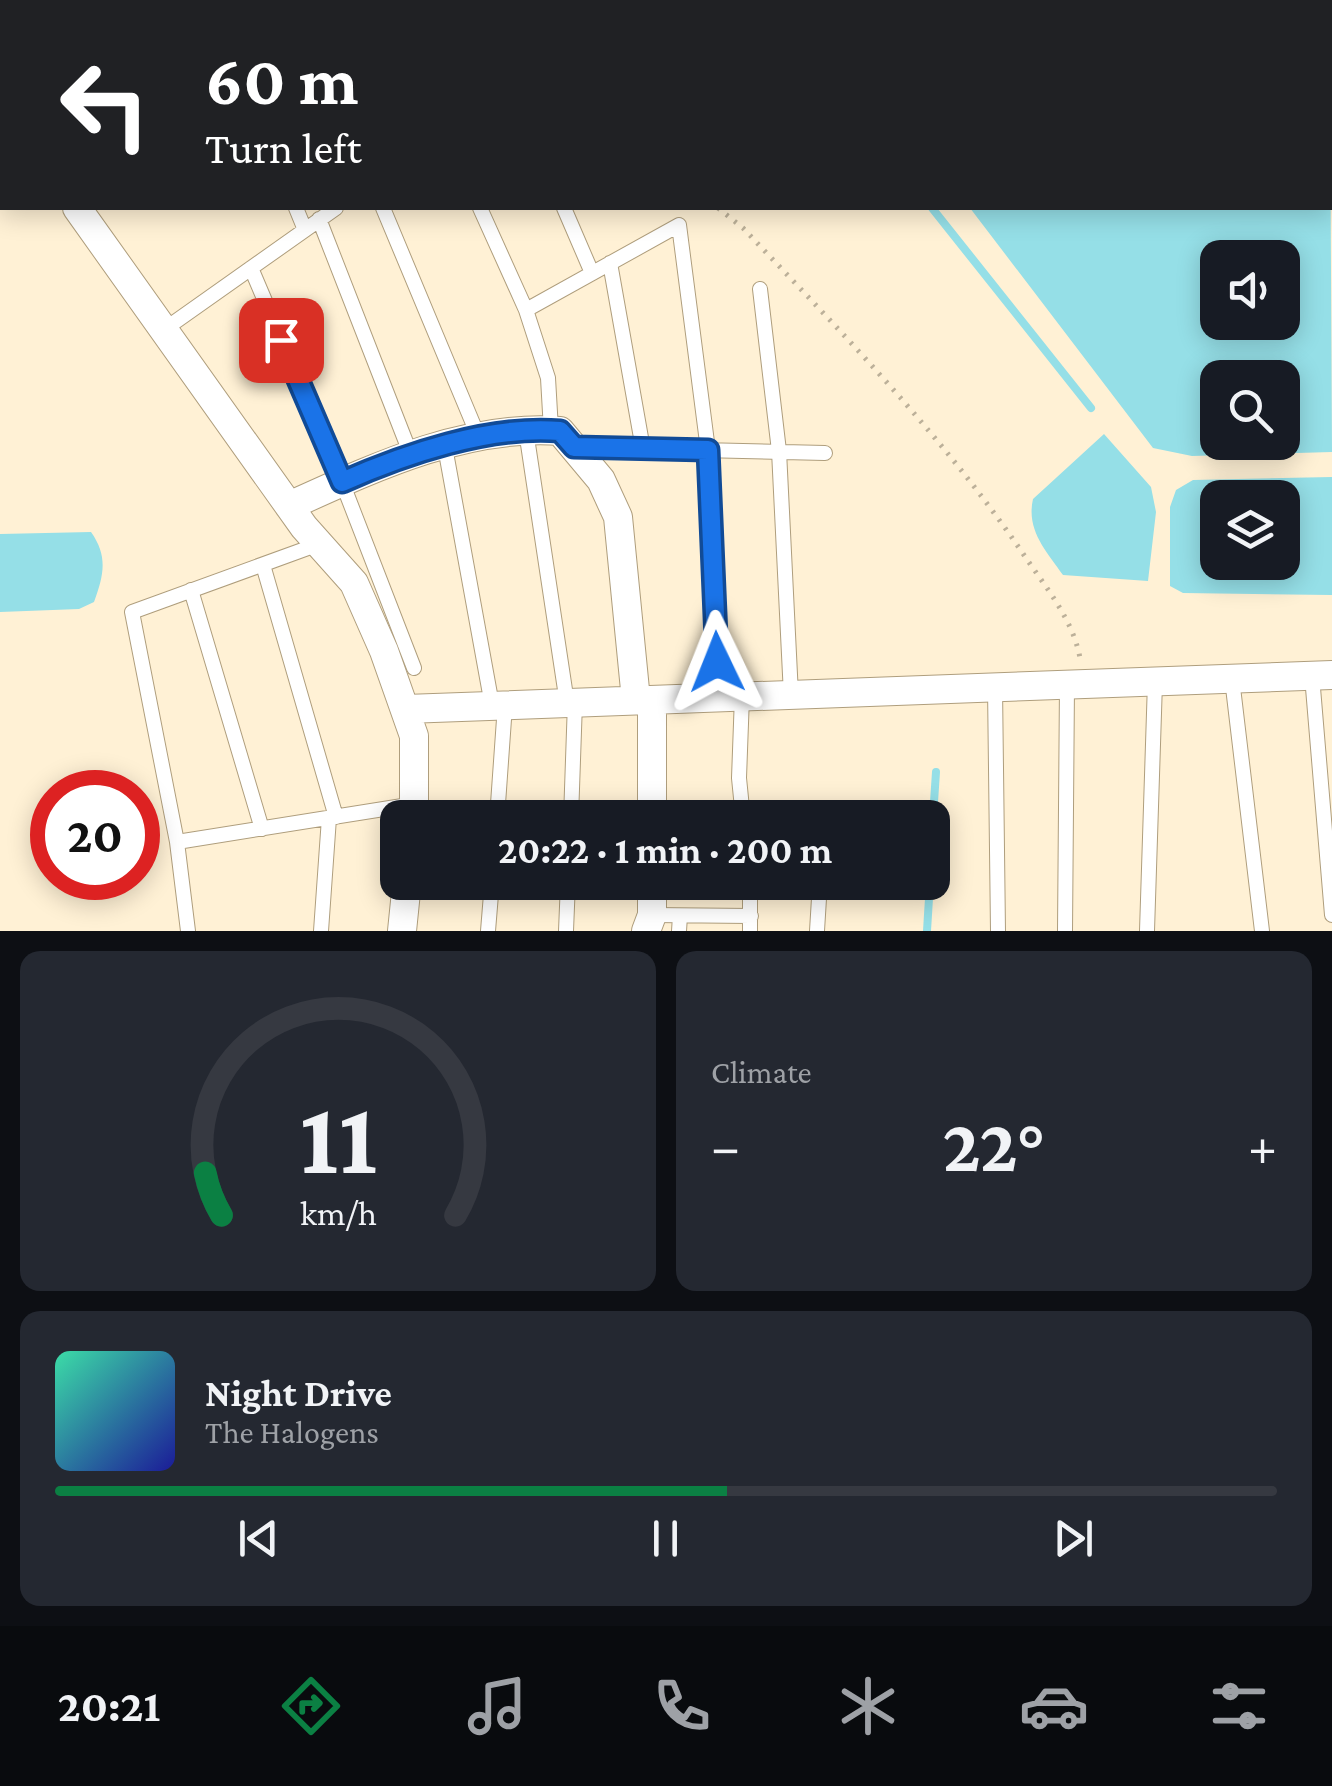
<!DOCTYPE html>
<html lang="en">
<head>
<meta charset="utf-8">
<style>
  :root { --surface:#171b24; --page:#242831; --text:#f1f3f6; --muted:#9ea1a6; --line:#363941; --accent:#0b8043 }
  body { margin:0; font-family:"Crimson Pro",serif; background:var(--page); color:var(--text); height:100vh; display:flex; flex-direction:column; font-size:38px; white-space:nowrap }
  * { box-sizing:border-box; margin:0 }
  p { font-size:32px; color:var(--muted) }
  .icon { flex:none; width:55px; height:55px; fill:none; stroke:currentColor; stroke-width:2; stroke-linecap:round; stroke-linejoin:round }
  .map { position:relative; height:931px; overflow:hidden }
  .details { display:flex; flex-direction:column; gap:20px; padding:20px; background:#0d0f14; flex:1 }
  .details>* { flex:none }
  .banner { position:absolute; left:0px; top:0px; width:1332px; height:210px; box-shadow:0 5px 25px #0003; background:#202124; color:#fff; overflow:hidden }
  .fabs { position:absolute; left:1200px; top:240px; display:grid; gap:20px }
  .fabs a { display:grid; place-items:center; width:100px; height:100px; border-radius:20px; background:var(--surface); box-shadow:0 5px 25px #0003; font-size:50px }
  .speed { position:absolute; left:30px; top:770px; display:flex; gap:20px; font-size:50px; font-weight:700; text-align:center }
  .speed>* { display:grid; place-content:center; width:130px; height:130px; border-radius:50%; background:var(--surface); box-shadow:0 5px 25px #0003; line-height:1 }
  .speed .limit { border:15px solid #d22; background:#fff; color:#111 }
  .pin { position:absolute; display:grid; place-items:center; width:85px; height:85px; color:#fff; margin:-42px; border-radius:20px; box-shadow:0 5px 15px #0006 }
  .me { position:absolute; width:110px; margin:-55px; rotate:358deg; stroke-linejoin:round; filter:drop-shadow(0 0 8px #0008) }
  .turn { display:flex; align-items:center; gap:35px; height:210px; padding:0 40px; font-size:45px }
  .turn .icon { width:130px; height:130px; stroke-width:2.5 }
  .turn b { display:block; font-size:70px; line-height:85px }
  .big { font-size:75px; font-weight:700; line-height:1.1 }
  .details .tile { flex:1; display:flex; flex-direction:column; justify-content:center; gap:15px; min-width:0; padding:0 35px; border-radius:20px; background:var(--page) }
  .details .dial { align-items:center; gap:0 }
  .dial svg { height:260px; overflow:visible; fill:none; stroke:var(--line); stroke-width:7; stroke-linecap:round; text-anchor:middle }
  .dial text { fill:var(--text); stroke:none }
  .song { display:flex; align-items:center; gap:30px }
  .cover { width:120px; height:120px; border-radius:15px; background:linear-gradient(135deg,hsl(160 70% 55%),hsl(240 70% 35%)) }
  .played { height:10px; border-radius:5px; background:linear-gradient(90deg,var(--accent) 55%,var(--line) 55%) }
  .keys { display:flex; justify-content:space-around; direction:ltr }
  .heat { display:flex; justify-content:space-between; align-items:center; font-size:55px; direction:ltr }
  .details .tiles { flex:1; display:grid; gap:20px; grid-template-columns:1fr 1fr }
  .tile:last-child { grid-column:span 2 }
  .trip { position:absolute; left:380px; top:800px; width:570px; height:100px; border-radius:20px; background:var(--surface); box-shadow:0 5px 25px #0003; font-weight:700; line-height:100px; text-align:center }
  .tabs { display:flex; height:160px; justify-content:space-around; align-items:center; background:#090b0e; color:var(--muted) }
  .tabs .icon { width:70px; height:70px }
  .tabs .current { color:var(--accent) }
  .tabs b { font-size:45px; color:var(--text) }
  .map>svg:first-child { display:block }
  .water { fill:#95dfe7; fill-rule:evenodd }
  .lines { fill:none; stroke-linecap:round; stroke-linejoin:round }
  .stream { stroke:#95dfe7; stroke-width:8 }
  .lane-casing { stroke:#af9e7d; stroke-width:16 }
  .street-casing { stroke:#af9e7d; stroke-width:30 }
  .path { stroke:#bcb099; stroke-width:5; stroke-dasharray:2.5 8; stroke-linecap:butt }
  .lane { stroke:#fff; stroke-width:14 }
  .street { stroke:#fff; stroke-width:28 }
  .route-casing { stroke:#114b97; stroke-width:25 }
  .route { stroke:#1a73e8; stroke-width:18 }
</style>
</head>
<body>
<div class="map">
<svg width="1332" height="931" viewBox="0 0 1332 931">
  <rect width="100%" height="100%" fill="#fff1d5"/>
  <path class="water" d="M804 0H1259L1260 2H806Z
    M1330 90 1332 452 1192 456 1153 448 970 208H1330ZM1218 258H1282V322H1218ZM1218 378H1282V442H1218Z
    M1104 434 1151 487 1156 512 1148 581 1063 575C1046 551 1026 530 1033 499Z
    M1332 477V595L1183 593 1170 586V507L1176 490 1193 480ZM1218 498H1282V562H1218Z
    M91 532C108 556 104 575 94 602L79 609 0 612V534Z"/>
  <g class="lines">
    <path class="stream" d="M767 0 769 2
      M932 208 1091 408
      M932 832 936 772
      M927 931 930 882"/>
    <defs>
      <path id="lane" d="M296 208 305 230
        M383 208 479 438
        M480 208 526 310 548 378 551 430
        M564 208 592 273
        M319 219 411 455
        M610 263 643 449
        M251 268 342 482 414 668
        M760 289 779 451 791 695
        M526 310 679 225 708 450 718 698
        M165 329 336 208
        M526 431 567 703
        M445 447 492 705
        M574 447 825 453
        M263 565 336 817
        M191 590 262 829
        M1312 676 1332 915
        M1232 679 1262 931
        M995 687 998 931
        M742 696 739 778 743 818
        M497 818 505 705
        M571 818 575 702
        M177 842 415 804
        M652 915 751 916
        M188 931 177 842 132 612 319 544
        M321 931 329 818
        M488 931 492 882
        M566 931 568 882
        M679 931 680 916
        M750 931V882
        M817 931 820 882
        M1065 931 1067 685
        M1147 931 1155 682"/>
      <path id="street" d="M0 102 2 105
        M77 208 304 527 354 583 384 651 414 736V818
        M289 506C373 468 465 424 560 431L601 480 618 517 636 700
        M406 709 1332 675
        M652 818V700
        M402 931 407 882
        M646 931 652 915V882"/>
    </defs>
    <use href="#lane" class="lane-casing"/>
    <use href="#street" class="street-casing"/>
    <path class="path" d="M471 0 474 2
      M718 208 743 228C843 334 944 437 1026 558 1047 589 1073 620 1080 658"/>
    <use href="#lane" class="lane"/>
    <use href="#street" class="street"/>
  </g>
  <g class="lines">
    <defs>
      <path id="route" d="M281 340 342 482C405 454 490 425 560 431L574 447 708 450 717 662"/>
    </defs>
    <use href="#route" class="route-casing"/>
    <use href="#route" class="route"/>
  </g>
</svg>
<div class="fabs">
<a><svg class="icon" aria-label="sound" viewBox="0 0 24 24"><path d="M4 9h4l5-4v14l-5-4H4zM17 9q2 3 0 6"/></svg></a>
<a><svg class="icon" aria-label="search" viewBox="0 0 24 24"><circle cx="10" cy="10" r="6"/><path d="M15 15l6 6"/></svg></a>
<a><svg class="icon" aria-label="layers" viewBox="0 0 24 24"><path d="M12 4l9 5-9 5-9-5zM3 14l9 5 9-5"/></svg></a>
</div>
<div class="speed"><div class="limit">20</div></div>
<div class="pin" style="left:281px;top:340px;background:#d93025"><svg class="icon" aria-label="arrive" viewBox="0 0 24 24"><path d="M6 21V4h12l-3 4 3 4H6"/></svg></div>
<svg class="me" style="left:717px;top:662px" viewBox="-20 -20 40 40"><path d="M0-17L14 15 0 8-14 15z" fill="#1a73e8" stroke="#fff" stroke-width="4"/></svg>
<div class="trip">20:22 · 1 min · 200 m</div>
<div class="banner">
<div class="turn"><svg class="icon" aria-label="left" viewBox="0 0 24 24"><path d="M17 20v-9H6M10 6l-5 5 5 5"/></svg><div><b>60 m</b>Turn left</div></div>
</div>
</div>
<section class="details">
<div class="tiles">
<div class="tile dial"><svg viewBox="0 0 100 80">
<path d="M14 69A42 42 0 1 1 86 69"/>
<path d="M14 69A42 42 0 0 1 9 56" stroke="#0b8043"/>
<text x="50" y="56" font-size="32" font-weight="700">11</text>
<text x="50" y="72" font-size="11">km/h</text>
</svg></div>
<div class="tile"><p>Climate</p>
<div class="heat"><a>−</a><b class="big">22°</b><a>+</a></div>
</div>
<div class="tile">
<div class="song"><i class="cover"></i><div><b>Night Drive</b><p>The Halogens</p></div></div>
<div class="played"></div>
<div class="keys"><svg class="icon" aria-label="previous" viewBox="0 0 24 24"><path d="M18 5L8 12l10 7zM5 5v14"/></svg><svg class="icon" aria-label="pause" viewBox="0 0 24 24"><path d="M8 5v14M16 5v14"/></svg><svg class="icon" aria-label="next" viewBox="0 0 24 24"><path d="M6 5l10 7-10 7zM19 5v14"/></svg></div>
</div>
</div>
</section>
<nav class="tabs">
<b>20:21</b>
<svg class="icon current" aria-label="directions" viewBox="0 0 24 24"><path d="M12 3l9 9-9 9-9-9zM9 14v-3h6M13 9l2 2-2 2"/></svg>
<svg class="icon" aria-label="music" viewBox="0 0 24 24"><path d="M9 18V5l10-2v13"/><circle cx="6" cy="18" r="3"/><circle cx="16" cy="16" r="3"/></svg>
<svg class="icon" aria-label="phone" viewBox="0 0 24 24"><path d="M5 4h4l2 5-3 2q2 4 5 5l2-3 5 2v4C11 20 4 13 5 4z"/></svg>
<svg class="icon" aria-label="climate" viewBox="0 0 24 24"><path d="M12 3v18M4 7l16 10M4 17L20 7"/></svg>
<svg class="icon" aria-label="car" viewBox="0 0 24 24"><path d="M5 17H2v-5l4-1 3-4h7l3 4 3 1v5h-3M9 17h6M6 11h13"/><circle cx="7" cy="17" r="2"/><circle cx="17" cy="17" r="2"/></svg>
<svg class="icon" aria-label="filters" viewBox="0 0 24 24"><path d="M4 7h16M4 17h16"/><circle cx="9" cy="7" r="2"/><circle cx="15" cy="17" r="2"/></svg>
</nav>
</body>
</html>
